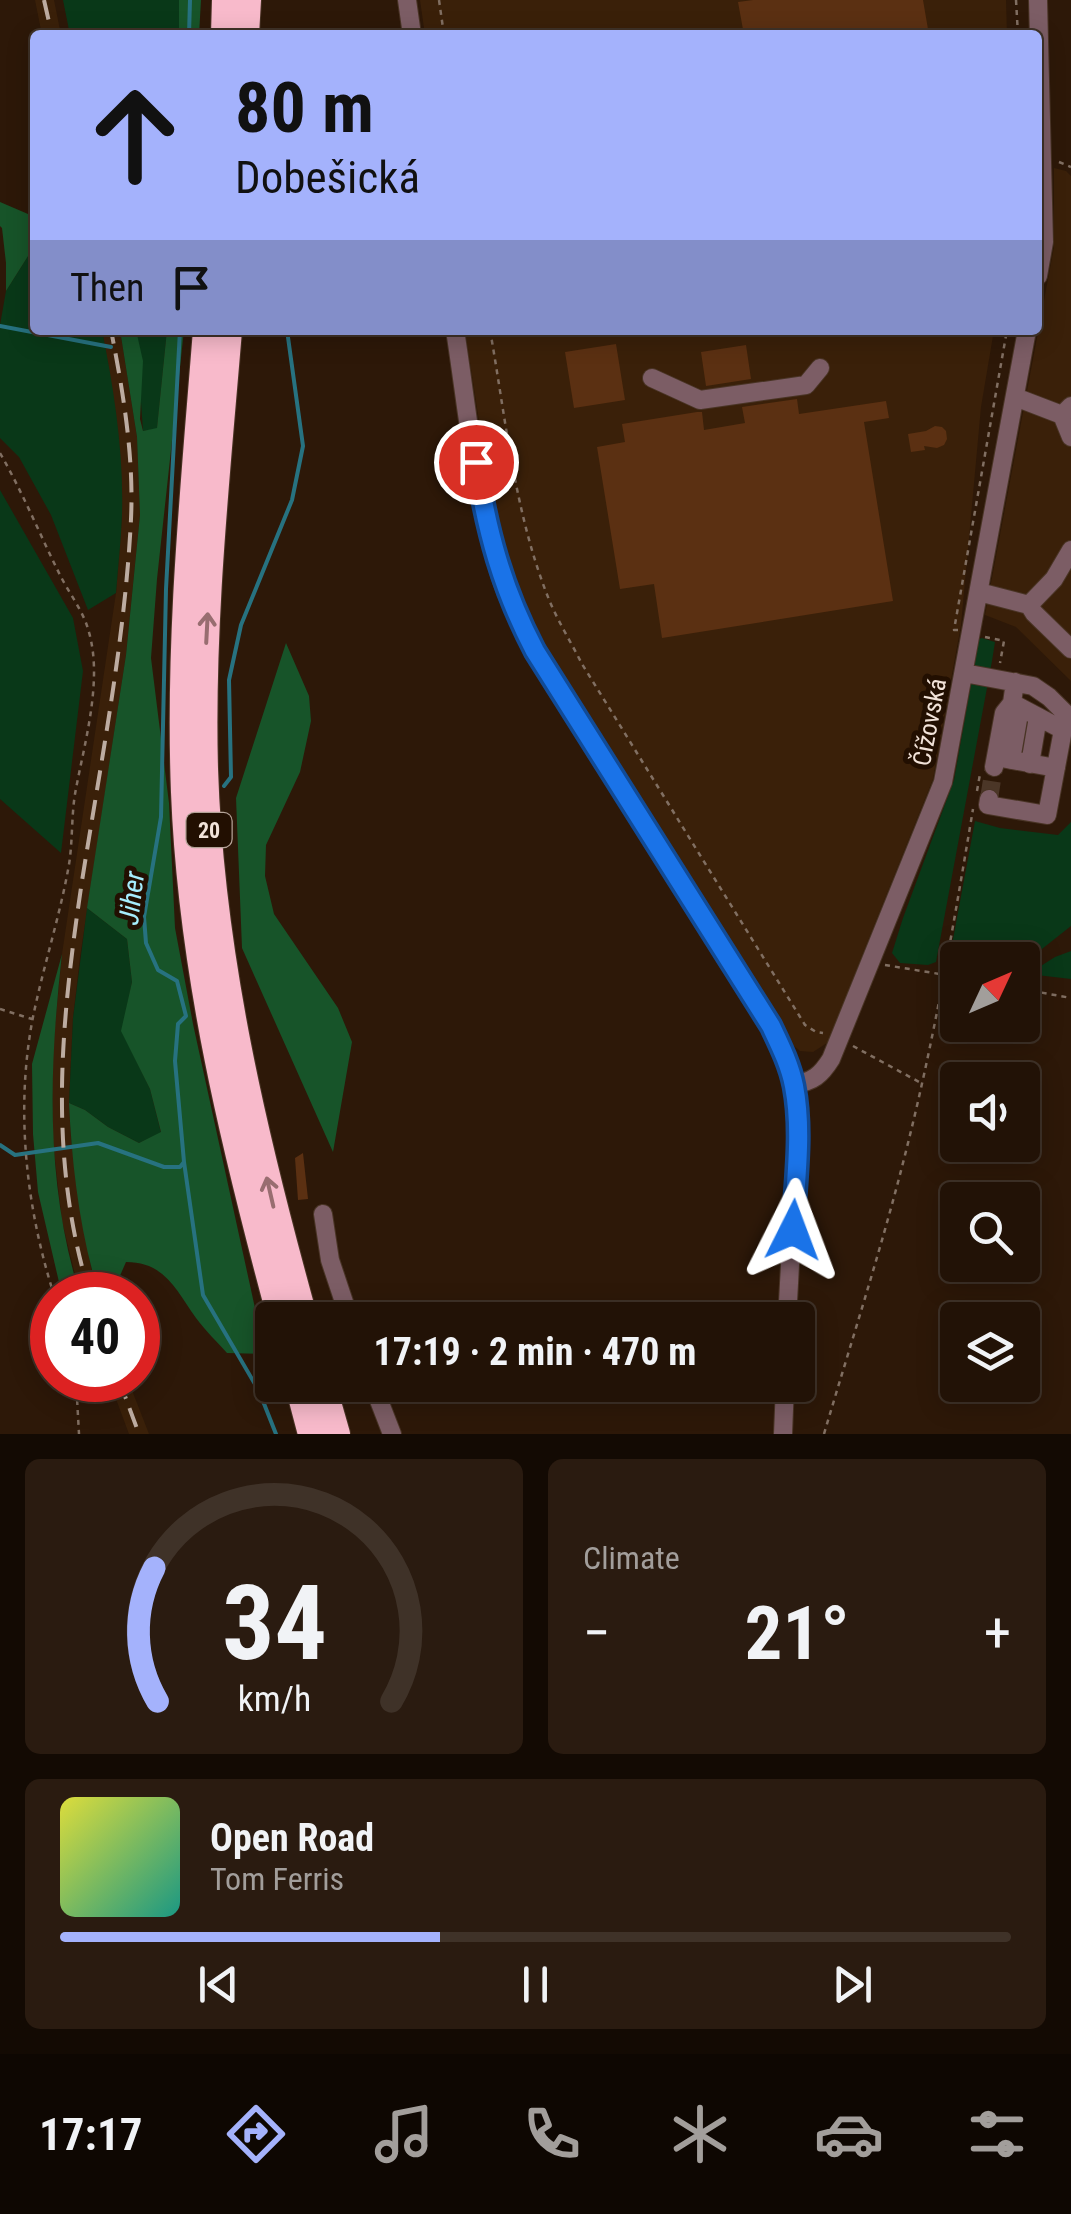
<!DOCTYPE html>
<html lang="en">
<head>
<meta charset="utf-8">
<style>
  :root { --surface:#221206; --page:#2a1b10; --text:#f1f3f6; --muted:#a29e9b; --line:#3f3228; --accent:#a4b2fc }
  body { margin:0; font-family:"Roboto Condensed",sans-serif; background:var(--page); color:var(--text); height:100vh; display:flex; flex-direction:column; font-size:38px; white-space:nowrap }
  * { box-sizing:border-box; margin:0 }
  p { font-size:32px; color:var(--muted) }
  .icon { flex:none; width:55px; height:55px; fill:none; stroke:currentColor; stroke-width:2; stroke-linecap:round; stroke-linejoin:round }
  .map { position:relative; height:1434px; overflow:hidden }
  .side { display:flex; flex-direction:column; gap:25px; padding:25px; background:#130a03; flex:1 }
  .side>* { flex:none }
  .banner { position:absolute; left:30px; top:30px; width:1012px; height:305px; border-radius:10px; box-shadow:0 5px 25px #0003,0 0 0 2px var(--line); background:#a4b2fc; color:#111; overflow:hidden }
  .needle { width:65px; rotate:46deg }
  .controls { position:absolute; left:940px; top:942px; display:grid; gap:20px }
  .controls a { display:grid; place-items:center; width:100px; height:100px; border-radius:10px; background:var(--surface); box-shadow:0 5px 25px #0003,0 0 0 2px var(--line); font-size:50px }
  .speed { position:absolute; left:30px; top:1272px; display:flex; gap:20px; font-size:50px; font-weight:700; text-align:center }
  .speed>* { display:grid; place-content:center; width:130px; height:130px; border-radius:50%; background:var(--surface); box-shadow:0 5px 25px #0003,0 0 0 2px var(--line); line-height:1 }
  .speed .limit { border:15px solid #d22; background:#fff; color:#111 }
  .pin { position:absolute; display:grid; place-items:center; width:85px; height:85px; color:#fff; margin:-42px; border:5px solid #fff; border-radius:50%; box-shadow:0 2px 10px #0007 }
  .me { position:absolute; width:110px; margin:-55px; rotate:3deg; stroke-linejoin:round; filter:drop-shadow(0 0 8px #0008) }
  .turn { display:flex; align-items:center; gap:35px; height:210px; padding:0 40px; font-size:45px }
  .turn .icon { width:130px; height:130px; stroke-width:2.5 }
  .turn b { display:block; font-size:70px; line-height:85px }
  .then { display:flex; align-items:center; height:95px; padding:0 40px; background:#0003; gap:20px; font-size:38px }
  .big { font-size:75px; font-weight:700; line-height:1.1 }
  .side .widget { flex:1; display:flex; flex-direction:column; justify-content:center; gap:15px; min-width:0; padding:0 35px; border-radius:15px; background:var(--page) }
  .side .dial { align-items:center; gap:0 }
  .dial svg { height:260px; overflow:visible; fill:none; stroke:var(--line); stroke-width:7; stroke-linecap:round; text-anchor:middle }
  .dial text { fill:var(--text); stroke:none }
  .song { display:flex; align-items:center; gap:30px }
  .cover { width:120px; height:120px; border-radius:15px; background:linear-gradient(135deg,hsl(60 70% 55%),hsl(170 70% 35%)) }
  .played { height:10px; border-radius:5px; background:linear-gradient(90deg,var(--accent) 40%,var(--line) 40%) }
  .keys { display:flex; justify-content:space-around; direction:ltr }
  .heat { display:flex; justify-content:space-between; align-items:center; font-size:55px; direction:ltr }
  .side .tiles { flex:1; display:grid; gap:25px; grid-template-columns:1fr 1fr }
  .widget:last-child { grid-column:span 2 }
  .trip { position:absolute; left:255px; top:1302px; width:560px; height:100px; border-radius:10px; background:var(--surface); box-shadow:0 5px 25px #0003,0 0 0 2px var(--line); font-weight:700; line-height:100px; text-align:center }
  .dock { display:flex; height:160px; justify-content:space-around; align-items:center; background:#0e0702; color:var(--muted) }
  .dock .icon { width:70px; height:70px }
  .dock .current { color:var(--accent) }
  .dock b { font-size:45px; color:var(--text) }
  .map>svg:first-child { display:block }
  .built { fill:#3a2009 }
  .green { fill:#093818 }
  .forest { fill:#175429 }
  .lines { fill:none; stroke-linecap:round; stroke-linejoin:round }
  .stream { stroke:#277280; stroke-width:4 }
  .building { fill:#5b3012 }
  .minor-tunnel { stroke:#4b3627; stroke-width:18; stroke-dasharray:18 9; stroke-linecap:butt }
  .minor-casing { stroke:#493425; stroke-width:20 }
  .highway-casing { stroke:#493425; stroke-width:30 }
  .path { stroke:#816f62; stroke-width:2.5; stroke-dasharray:5 5; stroke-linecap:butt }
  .minor { stroke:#7c5d65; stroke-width:18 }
  .highway { stroke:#f8bacb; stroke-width:28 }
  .rail { stroke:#bdaca1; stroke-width:4; stroke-dasharray:20 10; stroke-linecap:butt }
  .oneway { stroke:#986d70 }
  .route-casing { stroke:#114b97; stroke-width:25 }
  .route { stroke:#1a73e8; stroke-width:18 }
  .labels { text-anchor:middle; stroke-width:10; stroke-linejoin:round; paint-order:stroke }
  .shield { fill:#220f01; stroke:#b4a398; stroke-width:2.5 }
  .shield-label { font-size:22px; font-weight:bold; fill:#f2e3d9 }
  .street-label { font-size:25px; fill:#f2e3d9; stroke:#220f01 }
  .water-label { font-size:28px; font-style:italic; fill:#a6eefd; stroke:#220f01 }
</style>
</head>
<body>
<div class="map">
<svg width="1071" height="1434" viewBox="0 0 1071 1434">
  <rect width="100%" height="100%" fill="#2d1808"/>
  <path class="built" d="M35 0H54L61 35H42Z
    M420 0H1006L1007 35H425Z
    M1054 168 1066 171 1071 176V681L1016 627 985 615 1054 247Z
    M102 330H120L137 437 140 515 126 655 80 957 73 1018 69 1103 71 1141 91 1268 99 1295H80L62 1221 53 1142 52 1057 62 954 116 593 122 515 118 439Z
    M465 330H994L981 407 961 625 933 779 861 958 830 1041 813 1052 800 1051 789 1042 540 648 510 580 491 499Z
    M109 1380H128L149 1434H129Z"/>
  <path class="green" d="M63 0H179V35H70Z
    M35 245V330H102C114 390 124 453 122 515 121 541 118 567 116 593L88 610 51 515 19 457 0 438V325L6 291Z
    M136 330H167L157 429 143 431Z
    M0 490 73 618 83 671 61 853 0 799Z
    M982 638 995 642 992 661 936 962 928 965 900 963 892 953 903 918 954 780 979 639Z
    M975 821 1000 828 1058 835 1071 822V926L1023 964 1022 960H958L951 950Z
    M87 908 127 939 132 982 122 1031 150 1089 161 1133 139 1143 108 1127 85 1110 69 1103 73 1018Z
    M1071 951V979L1028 974 1055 957Z"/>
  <path class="forest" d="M179 0H201L199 35H179Z
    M0 202 35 217V245L6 291V263L2 228 0 226Z
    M120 330H136L143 361 140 419 143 431 157 428 167 330H184L157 579 151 658 169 803 175 928 193 1024 265 1354 227 1353C217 1342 205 1330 196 1318 176 1290 165 1262 126 1262L119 1278 118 1295H99C80 1232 72 1168 69 1103L85 1110 108 1127 139 1143 161 1132 150 1089 121 1031 132 982 127 939 87 908 126 655 140 515 137 437Z
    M286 643 309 696 311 721 300 772 266 845 265 876 274 914 338 1008 352 1042 333 1152 242 948 236 798Z
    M62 954C49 1070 45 1182 80 1295H62L38 1192 33 1134 32 1064Z"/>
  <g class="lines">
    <path class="stream" d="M189 35 190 0
      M0 326 111 347
      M180 330 166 589 161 817 144 917 146 943 158 970 177 981 186 1016 178 1024 175 1061 184 1162 203 1295 259 1391 276 1434
      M224 786 231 777 229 680 241 625 292 500 303 446 287 330
      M0 1145 15 1155 98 1143 164 1167H180L184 1162"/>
  </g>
  <path class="building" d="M753 0H923L929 35H744L738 2Z
    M616 344 625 400 574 408 565 352Z
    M746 345 751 379 706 386 701 352Z
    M797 399 799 414 886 401 889 418 864 422 893 601 662 638 654 584 620 589 597 447 625 442 622 424 697 412H702L704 430 745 423 742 407Z
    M935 426 942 427 946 431 947 439 944 445 937 448 924 446 925 450 911 452 908 434 926 431Z
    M303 1153 308 1199 298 1200 295 1158Z"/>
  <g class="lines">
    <path class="minor-tunnel" d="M989 799 994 767"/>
    <defs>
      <path id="minor" d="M407 0 412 35
        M1038 276 1044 242 1038 0
        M455 330C468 413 475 500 502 581 510 605 523 628 535 651L771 1026 794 1084 798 1118 787 1320
        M652 378 700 400 806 385 820 368
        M1015 397 1062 415 1071 406
        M1062 415 1071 437
        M979 592 1029 605 1034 613 1071 649
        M1029 605 1054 579 1071 550
        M964 673 1033 686 1049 697 1066 714 1047 815 988 805 989 799
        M1012 703 1063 730
        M996 757 1056 768
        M1011 760 1020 708
        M1030 764 1038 717
        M994 767 1004 713 1012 703 1015 682
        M794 1084C813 1082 821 1075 831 1059L943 782 1027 330
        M323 1214 330 1260 350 1320
        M373 1385 392 1434
        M783 1434 785 1385"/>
      <path id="highway" d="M225 35 226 0
        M245 35 247 0
        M207 330C195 484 179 637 185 792 192 972 235 1147 282 1320
        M228 330C216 476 200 623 204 769 210 957 254 1140 304 1320
        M299 1385 312 1434
        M322 1385 336 1434"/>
    </defs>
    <use href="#minor" class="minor-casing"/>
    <use href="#highway" class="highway-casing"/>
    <path class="path" d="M439 0 444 35
      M1016 0 1018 35
      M1059 162 1071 167
      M490 330C506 420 515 517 550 602 559 623 572 644 582 664L805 1025 816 1032 823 1033
      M0 453C23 493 40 535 60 575 69 593 83 611 88 629 104 679 84 744 75 794 71 819 73 845 68 870 59 919 43 968 33 1017 15 1109 26 1207 54 1295
      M958 630H954L1007 330
      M985 637 1004 641 1000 663
      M977 791 980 774
      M885 965 958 977
      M1022 989 1071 998
      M0 1009 32 1019
      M853 1046 921 1083
      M76 1380 79 1434
      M824 1434C852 1339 883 1244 907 1147 935 1036 954 922 973 809"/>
    <use href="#minor" class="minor"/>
    <use href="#highway" class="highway"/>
    <path class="rail" d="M44 0 52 35
      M90 1295C47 1156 61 1022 82 881 101 761 125 640 131 519 134 456 123 391 111 330
      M119 1380 139 1434"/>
  </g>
  <defs><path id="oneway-shaft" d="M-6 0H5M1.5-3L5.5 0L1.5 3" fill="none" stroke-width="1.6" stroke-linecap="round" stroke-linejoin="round" transform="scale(2.5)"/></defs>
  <g class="oneway">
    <use href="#oneway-shaft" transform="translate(207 628) rotate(-87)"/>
    <use href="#oneway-shaft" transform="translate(270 1192) rotate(-103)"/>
  </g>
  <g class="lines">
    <defs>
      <path id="route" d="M476 462C487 532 502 588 535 651L771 1026C780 1045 790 1065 794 1086 803 1133 795 1183 793 1230"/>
    </defs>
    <use href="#route" class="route-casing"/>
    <use href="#route" class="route"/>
  </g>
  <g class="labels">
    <rect class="shield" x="186.5" y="813" width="45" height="34" rx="8"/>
    <g class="shield-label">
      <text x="209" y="838">20</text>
    </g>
    <g class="street-label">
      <text transform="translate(929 722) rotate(-79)" y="9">Čížovská</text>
    </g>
    <g class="water-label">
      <text transform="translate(131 898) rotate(-83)" y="10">Jiher</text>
    </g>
  </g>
</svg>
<div class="controls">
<a><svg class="needle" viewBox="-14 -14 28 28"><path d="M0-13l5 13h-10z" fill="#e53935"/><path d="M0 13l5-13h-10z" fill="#a29e9b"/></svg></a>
<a><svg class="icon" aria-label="sound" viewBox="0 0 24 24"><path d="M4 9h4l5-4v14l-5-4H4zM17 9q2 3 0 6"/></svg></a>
<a><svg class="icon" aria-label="search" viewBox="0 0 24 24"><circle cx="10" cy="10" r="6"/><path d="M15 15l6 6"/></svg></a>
<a><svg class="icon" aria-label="layers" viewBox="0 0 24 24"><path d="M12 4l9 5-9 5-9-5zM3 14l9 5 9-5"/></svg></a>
</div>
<div class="speed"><div class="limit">40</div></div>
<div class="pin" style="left:476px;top:462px;background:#d93025"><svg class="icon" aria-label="arrive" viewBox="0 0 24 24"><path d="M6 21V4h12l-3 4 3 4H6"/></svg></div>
<svg class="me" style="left:793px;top:1230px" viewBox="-20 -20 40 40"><path d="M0-17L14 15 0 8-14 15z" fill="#1a73e8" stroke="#fff" stroke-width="4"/></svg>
<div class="trip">17:19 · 2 min · 470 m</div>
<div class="banner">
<div class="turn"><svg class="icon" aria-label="ahead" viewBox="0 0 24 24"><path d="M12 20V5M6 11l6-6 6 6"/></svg><div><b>80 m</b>Dobešická</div></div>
<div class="then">Then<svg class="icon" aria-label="arrive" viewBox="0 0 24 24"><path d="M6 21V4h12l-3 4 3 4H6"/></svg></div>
</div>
</div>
<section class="side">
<div class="tiles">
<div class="widget dial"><svg viewBox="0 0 100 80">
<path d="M14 69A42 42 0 1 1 86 69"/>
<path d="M14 69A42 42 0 0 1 13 28" stroke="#a4b2fc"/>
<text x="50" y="56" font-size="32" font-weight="700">34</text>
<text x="50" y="72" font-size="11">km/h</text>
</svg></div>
<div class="widget"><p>Climate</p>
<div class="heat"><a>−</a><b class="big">21°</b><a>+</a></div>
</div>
<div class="widget">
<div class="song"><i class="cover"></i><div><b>Open Road</b><p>Tom Ferris</p></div></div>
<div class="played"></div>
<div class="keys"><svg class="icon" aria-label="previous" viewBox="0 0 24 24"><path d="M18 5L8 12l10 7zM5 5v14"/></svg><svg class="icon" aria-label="pause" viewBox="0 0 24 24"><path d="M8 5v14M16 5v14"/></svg><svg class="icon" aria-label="next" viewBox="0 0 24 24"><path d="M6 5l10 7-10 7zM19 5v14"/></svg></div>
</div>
</div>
</section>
<nav class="dock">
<b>17:17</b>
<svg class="icon current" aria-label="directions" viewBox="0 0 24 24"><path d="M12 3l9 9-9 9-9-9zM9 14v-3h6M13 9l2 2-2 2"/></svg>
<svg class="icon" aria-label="music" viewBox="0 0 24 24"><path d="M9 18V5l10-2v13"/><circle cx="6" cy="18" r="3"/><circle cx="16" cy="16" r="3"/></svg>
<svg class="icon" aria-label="phone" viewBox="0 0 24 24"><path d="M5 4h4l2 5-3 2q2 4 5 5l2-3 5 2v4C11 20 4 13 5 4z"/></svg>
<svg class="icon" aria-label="climate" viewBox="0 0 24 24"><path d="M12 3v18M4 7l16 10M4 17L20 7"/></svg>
<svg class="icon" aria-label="car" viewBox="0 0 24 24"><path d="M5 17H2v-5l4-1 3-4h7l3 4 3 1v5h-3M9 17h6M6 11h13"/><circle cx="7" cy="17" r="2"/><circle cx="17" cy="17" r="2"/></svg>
<svg class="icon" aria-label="filters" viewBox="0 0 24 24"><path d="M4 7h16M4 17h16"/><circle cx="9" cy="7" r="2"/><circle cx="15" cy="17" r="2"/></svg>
</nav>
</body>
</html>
